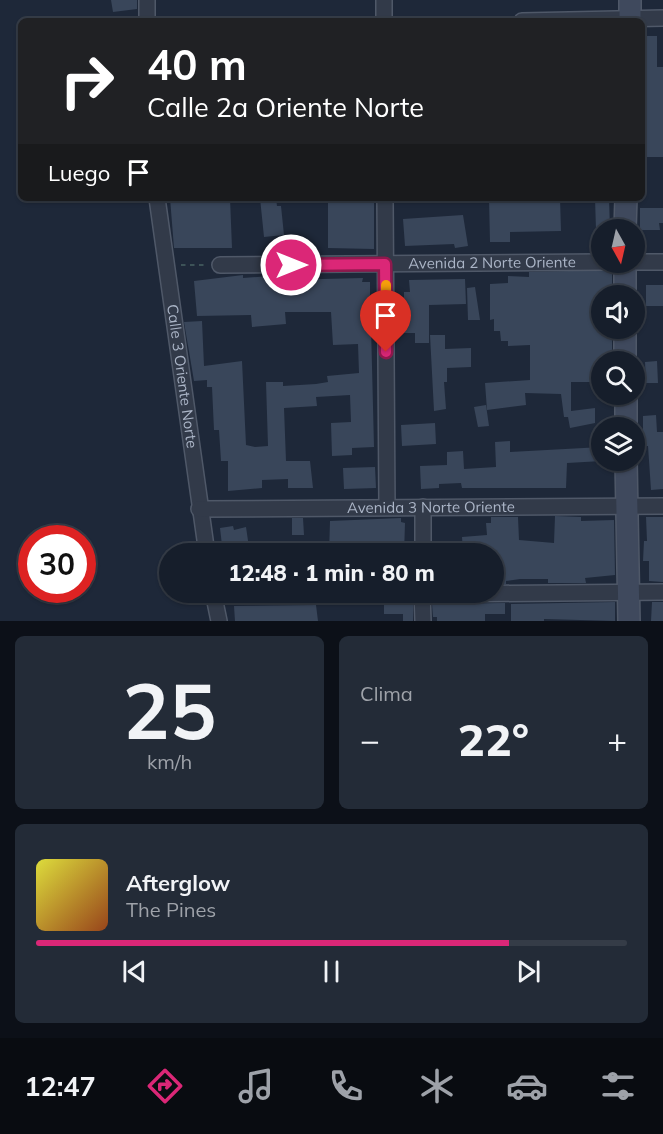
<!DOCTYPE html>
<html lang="es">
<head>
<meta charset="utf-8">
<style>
  :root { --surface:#161e2b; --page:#232b37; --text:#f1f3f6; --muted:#9ea2a9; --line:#353c47; --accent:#db2777 }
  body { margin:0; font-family:Mulish,sans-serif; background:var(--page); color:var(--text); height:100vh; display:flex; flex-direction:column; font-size:22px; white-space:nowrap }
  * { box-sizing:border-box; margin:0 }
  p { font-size:20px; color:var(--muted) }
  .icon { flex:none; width:33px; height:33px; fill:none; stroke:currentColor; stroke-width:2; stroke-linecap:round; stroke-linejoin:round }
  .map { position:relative; height:621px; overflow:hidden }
  .panel { display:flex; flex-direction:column; gap:15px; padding:15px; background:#0c1018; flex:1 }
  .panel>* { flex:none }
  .banner { position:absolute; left:18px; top:18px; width:627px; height:183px; border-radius:9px; box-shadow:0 2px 4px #0004,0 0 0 2px var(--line); background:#202124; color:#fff; overflow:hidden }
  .needle { width:39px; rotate:172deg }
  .buttons { position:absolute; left:591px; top:219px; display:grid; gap:12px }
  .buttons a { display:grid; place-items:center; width:54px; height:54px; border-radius:50%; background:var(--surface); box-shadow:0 2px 4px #0004,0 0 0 2px var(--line); font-size:30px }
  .speed { position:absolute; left:18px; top:525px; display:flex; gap:12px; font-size:30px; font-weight:700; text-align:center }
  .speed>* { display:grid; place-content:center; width:78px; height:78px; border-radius:50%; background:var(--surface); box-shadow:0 2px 4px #0004,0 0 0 2px var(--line); line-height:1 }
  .speed .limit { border:9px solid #d22; background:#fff; color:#111 }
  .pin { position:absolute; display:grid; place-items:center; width:51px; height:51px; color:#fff; margin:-62px -26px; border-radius:50% 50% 50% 0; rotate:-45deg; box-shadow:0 0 6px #0007 }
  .pin .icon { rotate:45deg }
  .me { position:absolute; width:66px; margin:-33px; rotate:90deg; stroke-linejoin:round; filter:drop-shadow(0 0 4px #0008) }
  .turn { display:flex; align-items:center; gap:21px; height:126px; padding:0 30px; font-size:27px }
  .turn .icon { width:78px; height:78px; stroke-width:2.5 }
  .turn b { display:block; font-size:42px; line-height:51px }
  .then { display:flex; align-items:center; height:57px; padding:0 30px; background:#0003; gap:12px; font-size:22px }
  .big { font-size:45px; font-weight:800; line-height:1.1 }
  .panel .widget { flex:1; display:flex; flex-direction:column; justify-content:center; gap:9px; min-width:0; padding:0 21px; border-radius:9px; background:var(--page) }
  .panel .dial { align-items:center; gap:0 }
  .dial b { font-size:78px; line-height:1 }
  .song { display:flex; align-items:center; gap:18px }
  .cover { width:72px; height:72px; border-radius:9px; background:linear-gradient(135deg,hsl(60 70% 55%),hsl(20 70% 35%)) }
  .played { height:6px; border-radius:3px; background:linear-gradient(90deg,var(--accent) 80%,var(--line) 80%) }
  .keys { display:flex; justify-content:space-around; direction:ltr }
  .heat { display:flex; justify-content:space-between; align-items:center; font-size:33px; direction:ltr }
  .panel .tiles { flex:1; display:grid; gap:15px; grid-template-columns:1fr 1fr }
  .widget:last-child { grid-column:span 2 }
  .trip { position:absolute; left:159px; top:543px; width:345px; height:60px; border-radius:30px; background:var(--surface); box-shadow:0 2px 4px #0004,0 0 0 2px var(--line); font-weight:800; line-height:60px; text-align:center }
  .menu { display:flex; height:96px; justify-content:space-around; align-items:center; background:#090c11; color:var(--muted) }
  .menu .icon { width:42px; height:42px }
  .menu .on { color:var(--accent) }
  .menu b { font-size:27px; color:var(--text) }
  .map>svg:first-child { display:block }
  .building { fill:#39465a }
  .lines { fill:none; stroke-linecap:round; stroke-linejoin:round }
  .street-casing { stroke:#4f5868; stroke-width:18 }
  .secondary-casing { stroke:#4f5868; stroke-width:24 }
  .path { stroke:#3d5358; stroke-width:2; stroke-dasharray:4.5 4.5; stroke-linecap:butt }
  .street { stroke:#323a49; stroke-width:15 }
  .secondary { stroke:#3f495d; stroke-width:21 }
  .route-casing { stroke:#8e194d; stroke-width:15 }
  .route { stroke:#db2777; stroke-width:10 }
  .slow { stroke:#f59e0b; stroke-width:10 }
  .labels { text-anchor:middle; stroke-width:6; stroke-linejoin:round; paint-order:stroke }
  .street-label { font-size:15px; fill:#abb5c7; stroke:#171f2e }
</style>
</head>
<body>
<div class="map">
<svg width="663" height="621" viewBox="0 0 663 621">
  <rect width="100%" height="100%" fill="#1e2839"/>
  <path class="building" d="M111 0H137V9L113 12Z
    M642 36H657V67H663V157H642Z
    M170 198H230L232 248H174Z
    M260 198H276L277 206H281L284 235 264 237Z
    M489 198H560L561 231 510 232V242H490Z
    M595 198H609L610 230H596Z
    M328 200H374V249L328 248Z
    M640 208H663V223H659L660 230H640Z
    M463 215 468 246 455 248 454 244 405 246 403 219Z
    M608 270H612V296H602V328H612V362H602V382H571V411L595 408V423L570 428 568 417H564L561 394 525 393 526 405 487 410 485 383 530 380V345L508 346V341H501L500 331H494V319L490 320V284L508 283V276L529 277V272Z
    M243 275V278L282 275V280L363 278 362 282H370V304H365V327L371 326 374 447 352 448V455L332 456 331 423 351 422 350 395 316 397 317 406 284 408 286 461H310L313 488H288V479L262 480V488L228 491V461H221L219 430H214L212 387H207V380L194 381 184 322 202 321 204 366 242 361 246 445 255 447 268 446 266 382H283V386L316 384 328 382 327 376 359 373 358 344 333 345 331 312H285L286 324 252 327 251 315 197 316 194 281Z
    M465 279 466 304 429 305V343H415V333H404V292H410L409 280Z
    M646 285H663V306H646Z
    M475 287 480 320H468L467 288Z
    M430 335H445V349L471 348V367L447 368V382H444L446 409 434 411Z
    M657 361 658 383H646L645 362Z
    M486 405 489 426 478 427 474 407Z
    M656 415 657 432H663V489L651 490 648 446H641V433H643V416Z
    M435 423 436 444 402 446 401 425Z
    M510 441V452L602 447V461L567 463 566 488H462L461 483 439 484V488L421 489 420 466 447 465V452L463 451 464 469 496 467 495 442Z
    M375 467 376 488 344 489 343 468Z
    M555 516 581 517V521L614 520 615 575 585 578 586 583H548V579H520L506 581V584H494V550L463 552 462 537 487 535 486 523H491V517H518L519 540 554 543Z
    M646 517H663V582L649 581V561H643L644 541H647Z
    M292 518H303L304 535H292Z
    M401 518V522L405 523 404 554H383V543H347L346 554H329L330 521Z
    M233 526 234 530 246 527 250 554H223L220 528Z
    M615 602V621L544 619V621H511V604Z
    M652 602H663V621H651Z
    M505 603V614H485V621H437V617H433L432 604Z
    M384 604H413V621H403V614H384Z
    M316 605 318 621H235L234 606Z"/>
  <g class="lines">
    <defs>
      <g id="street">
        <path d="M147 0V21"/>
        <path d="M384 21V0"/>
        <path d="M522 21 663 18"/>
        <path id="s1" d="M157 198 207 554"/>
        <path d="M385 198 387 507"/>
        <path d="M634 262H663"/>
        <path id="s2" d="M220 265 602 262"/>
        <path id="s3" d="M199 509 663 506"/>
        <path d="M423 554V507"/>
        <path d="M213 592 219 621"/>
        <path d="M422 592 423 621"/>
        <path d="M214 596 663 592"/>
      </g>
      <path id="secondary" d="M630 0V21
        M625 230 626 198
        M625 262V296
        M625 328V362
        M626 394V428
        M626 460 629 621"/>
    </defs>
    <use href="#street" class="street-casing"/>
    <use href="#secondary" class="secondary-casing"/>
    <path class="path" d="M181 265H205"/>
    <use href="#street" class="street"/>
    <use href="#secondary" class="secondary"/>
  </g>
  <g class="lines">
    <defs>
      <path id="route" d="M291 265 385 264 386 352"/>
    </defs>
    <use href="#route" class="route-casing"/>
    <use href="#route" class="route"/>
    <path class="slow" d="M386 285V321"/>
  </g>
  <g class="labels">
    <g class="street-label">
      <text dy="5" stroke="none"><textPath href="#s2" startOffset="272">Avenida 2 Norte Oriente</textPath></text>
      <text dy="5" stroke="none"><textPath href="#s1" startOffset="180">Calle 3 Oriente Norte</textPath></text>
      <text dy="5" stroke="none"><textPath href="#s3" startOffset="232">Avenida 3 Norte Oriente</textPath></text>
    </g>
  </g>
</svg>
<div class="buttons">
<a><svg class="needle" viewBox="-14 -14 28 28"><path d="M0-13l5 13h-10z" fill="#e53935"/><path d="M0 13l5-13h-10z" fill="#9ea2a9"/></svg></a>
<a><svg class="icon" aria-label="sound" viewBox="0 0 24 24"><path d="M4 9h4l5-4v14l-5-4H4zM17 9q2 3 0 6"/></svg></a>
<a><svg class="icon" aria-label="search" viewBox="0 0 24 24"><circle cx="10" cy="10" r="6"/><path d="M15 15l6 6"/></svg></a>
<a><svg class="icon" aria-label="layers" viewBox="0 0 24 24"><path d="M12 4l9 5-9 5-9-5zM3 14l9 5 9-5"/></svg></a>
</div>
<div class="speed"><div class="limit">30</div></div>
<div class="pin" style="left:386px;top:352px;background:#d93025"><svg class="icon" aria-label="arrive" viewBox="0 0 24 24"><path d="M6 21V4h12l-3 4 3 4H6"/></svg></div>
<svg class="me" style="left:291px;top:265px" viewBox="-20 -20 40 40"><circle r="17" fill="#db2777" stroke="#fff" stroke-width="3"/><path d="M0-11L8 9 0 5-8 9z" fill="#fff"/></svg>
<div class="trip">12:48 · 1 min · 80 m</div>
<div class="banner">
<div class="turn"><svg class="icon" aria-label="right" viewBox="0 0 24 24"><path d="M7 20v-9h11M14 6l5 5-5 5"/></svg><div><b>40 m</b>Calle 2a Oriente Norte</div></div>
<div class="then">Luego<svg class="icon" aria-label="arrive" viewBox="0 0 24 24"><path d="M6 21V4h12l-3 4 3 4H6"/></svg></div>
</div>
</div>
<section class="panel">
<div class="tiles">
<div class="widget dial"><b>25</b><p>km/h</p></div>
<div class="widget"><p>Clima</p>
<div class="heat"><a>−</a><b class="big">22°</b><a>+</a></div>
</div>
<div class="widget">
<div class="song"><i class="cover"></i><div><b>Afterglow</b><p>The Pines</p></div></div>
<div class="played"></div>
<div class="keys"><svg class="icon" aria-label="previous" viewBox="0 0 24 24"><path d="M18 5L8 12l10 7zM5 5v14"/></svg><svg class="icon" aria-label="pause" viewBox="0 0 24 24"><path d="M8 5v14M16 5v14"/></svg><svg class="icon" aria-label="next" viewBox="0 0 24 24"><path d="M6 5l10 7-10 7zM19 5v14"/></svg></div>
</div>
</div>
</section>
<nav class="menu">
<b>12:47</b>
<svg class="icon on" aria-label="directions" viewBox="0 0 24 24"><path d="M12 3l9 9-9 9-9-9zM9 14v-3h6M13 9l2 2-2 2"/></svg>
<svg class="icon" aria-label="music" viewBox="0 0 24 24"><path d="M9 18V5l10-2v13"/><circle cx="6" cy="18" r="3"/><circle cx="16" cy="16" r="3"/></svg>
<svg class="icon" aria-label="phone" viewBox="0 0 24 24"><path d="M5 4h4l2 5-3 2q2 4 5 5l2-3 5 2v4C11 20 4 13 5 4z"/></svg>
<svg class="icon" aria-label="climate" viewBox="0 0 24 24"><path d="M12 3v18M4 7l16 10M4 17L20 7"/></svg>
<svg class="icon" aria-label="car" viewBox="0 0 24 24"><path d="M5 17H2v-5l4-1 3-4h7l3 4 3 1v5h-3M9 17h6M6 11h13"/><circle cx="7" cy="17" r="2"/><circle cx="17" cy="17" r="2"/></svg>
<svg class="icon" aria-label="filters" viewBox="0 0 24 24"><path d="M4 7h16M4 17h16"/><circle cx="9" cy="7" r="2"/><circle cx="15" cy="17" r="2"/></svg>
</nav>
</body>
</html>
